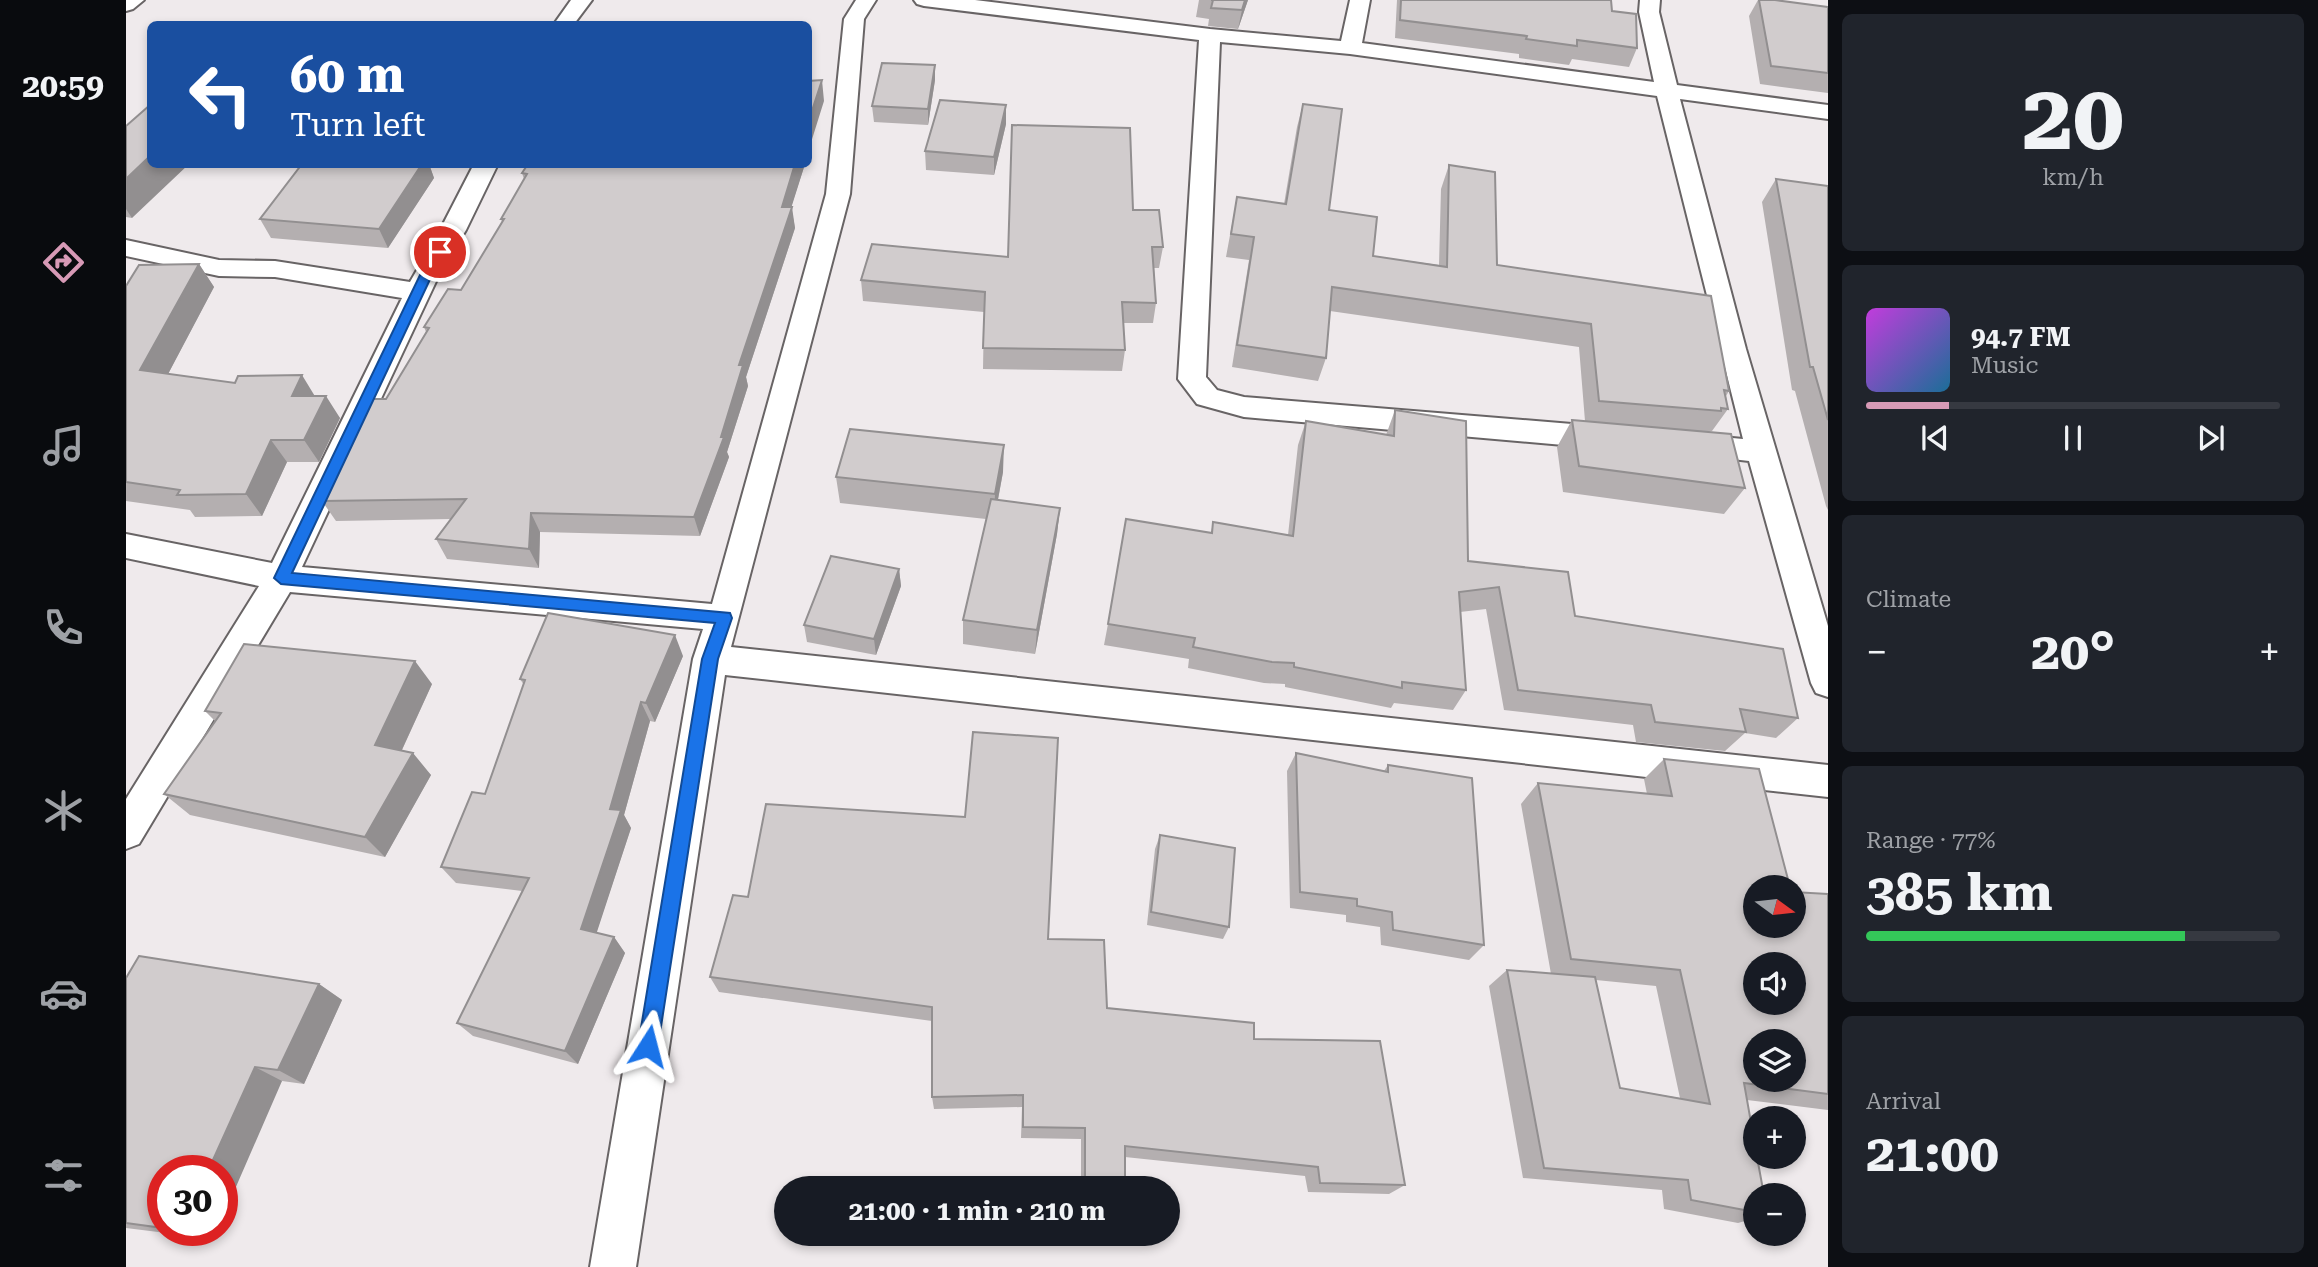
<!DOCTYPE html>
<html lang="en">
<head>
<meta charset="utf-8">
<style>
  :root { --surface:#171b24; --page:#20242c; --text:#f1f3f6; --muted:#9ea1a6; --line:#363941; --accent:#d79ab6 }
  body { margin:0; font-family:"Roboto Serif",serif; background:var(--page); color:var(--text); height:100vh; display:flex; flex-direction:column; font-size:26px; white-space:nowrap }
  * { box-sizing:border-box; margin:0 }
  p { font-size:23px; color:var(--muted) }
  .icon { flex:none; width:38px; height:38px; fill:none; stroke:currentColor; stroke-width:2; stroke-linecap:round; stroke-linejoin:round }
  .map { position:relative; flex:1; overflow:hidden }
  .details { display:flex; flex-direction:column; gap:14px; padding:14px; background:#0d0f14; width:490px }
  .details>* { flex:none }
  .guide { position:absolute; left:21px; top:21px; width:665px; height:147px; border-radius:10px; box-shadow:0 4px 10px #0003; background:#1a4fa0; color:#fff; overflow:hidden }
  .needle { width:46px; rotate:105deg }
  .buttons { position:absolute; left:1617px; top:875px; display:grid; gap:14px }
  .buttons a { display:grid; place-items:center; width:63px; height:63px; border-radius:50%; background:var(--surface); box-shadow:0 4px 10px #0003; font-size:35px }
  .speed { position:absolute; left:21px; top:1155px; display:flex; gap:14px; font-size:35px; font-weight:700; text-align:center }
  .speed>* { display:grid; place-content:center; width:91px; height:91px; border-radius:50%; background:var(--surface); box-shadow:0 4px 10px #0003; line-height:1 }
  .speed .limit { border:10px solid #d22; background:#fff; color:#111 }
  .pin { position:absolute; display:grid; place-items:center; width:60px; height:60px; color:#fff; margin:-30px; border:4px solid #fff; border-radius:50%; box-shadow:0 2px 7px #0007 }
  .me { position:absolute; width:77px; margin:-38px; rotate:9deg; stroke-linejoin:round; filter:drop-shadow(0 0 5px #0008) }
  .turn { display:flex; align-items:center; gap:24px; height:147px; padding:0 28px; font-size:32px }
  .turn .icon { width:91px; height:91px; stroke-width:2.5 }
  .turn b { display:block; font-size:49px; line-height:60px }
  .big { font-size:52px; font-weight:700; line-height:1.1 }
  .details .card { flex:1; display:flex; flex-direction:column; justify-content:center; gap:10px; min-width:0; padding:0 24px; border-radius:10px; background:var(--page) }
  .details .dial { align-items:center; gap:0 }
  .dial b { font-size:91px; line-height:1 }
  .song { display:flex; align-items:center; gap:21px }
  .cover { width:84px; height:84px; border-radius:10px; background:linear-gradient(135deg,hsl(290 70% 55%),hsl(200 70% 35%)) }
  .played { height:7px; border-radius:4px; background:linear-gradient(90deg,var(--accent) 20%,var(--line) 20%) }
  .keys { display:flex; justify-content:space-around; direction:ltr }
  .heat { display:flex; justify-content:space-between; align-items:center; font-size:38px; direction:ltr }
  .charge { height:10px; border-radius:5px; background:linear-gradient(90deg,#34c759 77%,var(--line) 0) }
  .trip { position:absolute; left:648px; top:1176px; width:406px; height:70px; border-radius:35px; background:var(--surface); box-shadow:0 4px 10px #0003; font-weight:700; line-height:70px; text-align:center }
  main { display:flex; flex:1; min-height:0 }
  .dock { display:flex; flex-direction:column; width:126px; justify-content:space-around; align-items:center; background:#090b0e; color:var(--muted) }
  .dock .icon { width:49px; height:49px }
  .dock .current { color:var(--accent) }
  .dock b { font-size:32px; color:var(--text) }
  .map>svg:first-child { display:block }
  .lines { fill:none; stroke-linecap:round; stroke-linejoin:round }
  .minor-casing { stroke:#686465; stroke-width:4 }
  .minor { fill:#fff; fill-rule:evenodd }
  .wall { fill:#b4afb0; fill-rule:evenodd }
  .shaded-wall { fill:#928f90 }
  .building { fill:#d1cccd; stroke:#928f90; stroke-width:2; fill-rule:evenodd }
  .route { fill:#1a73e8; stroke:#114b97; stroke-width:2 }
</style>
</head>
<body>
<main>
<nav class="dock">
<b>20:59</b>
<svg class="icon current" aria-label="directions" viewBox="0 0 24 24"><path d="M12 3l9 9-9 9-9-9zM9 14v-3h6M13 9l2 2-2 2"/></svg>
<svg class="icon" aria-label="music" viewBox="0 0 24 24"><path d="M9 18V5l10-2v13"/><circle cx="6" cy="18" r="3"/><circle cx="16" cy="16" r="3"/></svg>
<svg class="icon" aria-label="phone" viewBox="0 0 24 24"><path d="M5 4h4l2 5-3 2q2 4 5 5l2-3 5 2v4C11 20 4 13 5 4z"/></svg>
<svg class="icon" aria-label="climate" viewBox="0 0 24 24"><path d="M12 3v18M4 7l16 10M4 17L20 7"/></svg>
<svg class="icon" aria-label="car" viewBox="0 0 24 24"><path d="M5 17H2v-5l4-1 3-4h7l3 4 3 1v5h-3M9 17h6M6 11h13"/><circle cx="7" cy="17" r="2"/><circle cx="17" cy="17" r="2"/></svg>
<svg class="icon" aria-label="filters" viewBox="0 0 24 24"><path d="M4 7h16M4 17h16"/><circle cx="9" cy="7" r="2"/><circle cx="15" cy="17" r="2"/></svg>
</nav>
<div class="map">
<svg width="1702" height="1267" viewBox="0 0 1702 1267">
  <rect width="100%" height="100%" fill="#efeaec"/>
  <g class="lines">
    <defs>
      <path id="minor" d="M0 0H18L7 9 0 11Z
        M445 0H466L448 24H428Z
        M730 0H750L738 19 724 194 605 647 1702 765V797L599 675 510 1267H464L567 659 577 629 164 592 13 844 0 849V799L133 586 0 558V534L146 563 276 298 149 277 93 276 0 256V240L93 260 149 261 284 282 314 230 348 164H372L340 230 314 273 176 567 586 604 700 194 718 19Z
        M788 0H849L1084 29 1215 41 1224 0H1244L1236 43 1528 82 1513 12 1514 0H1534L1533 12 1551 85 1702 105V119L1554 99 1620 349 1702 626V697L1690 693 1685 683 1623 461 1554 453 1549 445 1554 437 1564 434 1617 439 1531 96 1224 54 1094 42 1080 377 1091 390 1118 397 1482 427 1492 431 1497 438 1492 445 1482 449 1118 417 1071 404 1052 379 1073 40 798 6 791 4Z"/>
    </defs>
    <use href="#minor" class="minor-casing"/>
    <use href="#minor" class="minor"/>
  </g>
  <path class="wall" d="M1073 0H1122L1112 29 1082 26 1083 19 1070 17Z
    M1271 0H1485L1486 11 1511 48 1503 67 1446 59 1443 65 1393 58V54L1269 38Z
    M1632 0H1649L1702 7V93L1634 84 1623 16Z
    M809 80 802 125 748 122 746 106Z
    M1177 104 1203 210 1247 256 1313 265 1315 189 1323 165 1371 265 1603 391 1600 396 1602 409 1586 431H1581L1580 432 1619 488 1598 514 1437 492 1431 447 1446 420 1459 421 1453 347 1204 311 1200 358 1192 381 1106 367 1123 260 1100 257 1111 197 1158 204 1171 127Z
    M880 105V124L868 175 800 170 799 151Z
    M0 126 6 218 0 217Z
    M176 164H303L308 178 262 248 145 238 134 219Z
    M402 164H679L665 207 669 228 620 377 622 386 601 452 603 457 574 536 414 532 413 568 321 559 310 539 325 519 210 521 196 501 218 446 215 443 260 399 300 332 298 327 335 290 376 222 375 219 398 179 396 173Z
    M1650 179 1702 186V510L1700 506 1669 391 1666 390 1636 202Z
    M1007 210 1037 247 1033 268H1028L1030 303 1027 323H997L999 350 996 371 857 369 858 312 737 301 735 280 882 257Z
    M73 264 88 287 42 374 189 396 214 418 193 462H161L136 516 69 517 64 510 0 501V286Z
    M1269 410 1342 561 1449 616 1672 718 1650 738 1619 733 1599 751 1510 742 1507 725 1378 710 1360 609 1334 612 1340 690 1327 710 1268 703 1265 708 1159 687V684L1138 683 1062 668 1063 659 978 645 982 624 1085 533 1087 522 1162 535 1172 445 1180 421 1260 435Z
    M877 472 872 500 934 508 931 534 909 654 837 644V620L860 519 714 503 710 477Z
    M773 569 775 586 750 655 681 642 678 625Z
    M557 656 529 722 524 721 498 815 505 828 470 933 488 937 499 953 452 1064 347 1036 331 1023 396 891 330 883 315 867 359 794 398 685 394 679Z
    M306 684 276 750 305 775 259 857 64 815 38 794 89 721 79 711Z
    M1170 753 1258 771 1262 765 1358 945 1343 960 1255 945 1254 927 1220 922V915L1164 908 1161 771Z
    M1538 759 1629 926 1702 894V1110L1621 1100 1629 1195V1218L1612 1223 1538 1209 1536 1190 1397 1178 1363 986 1381 970 1425 974 1395 804 1412 783 1521 794 1518 779ZM1470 980 1530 986 1554 1098 1494 1088Z
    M1034 835 1103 927 1097 939 1021 925 1029 849Z
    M922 939 981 1008 1128 1039 1279 1185 1263 1194 1182 1192 1179 1176 999 1157V1188H955V1139L895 1138 896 1107 808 1109 806 1097V1021L593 992 584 977Z
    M0 978 193 984 216 1000 178 1084 156 1081 37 1171V1230H91L88 1239 0 1228Z
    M955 1234H1000V1238L994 1246 955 1244Z"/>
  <path class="shaded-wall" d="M1119 0H1122L1112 29 1116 10Z
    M809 65V80L802 125V109Z
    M696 80 698 101 682 152V123Z
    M880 105V124L868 175V157Z
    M24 156V164H63L6 218 0 209V179Z
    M296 164H303L308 178 262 248 253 229Z
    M669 164H679L662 218 666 207 669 228 620 377 622 386 601 452 603 457 574 536 568 517 613 365 656 207Z
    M73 264 88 287 32 393 14 370Z
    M176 375 190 398 166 396Z
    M200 396 214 418 193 462 178 440Z
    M145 440 161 462 136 516 120 494Z
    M878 445 877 472 868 520 869 494Z
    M934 508 931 534 909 654 911 630Z
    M405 513 414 532 413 568 403 549Z
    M773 569 775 586 750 655 748 639Z
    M549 635 557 656 529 722 520 703Z
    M289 661 306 684 268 767 249 745Z
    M515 702 524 721 498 815 505 828 467 944 455 929 484 809Z
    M287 753 305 775 259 857 239 837Z
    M488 937 499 953 452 1064 439 1051Z
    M193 984 216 1000 178 1084 152 1070Z
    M129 1067 156 1081 96 1219V1171H82Z
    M56 1230H91L88 1239Z"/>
  <path class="building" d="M1085 0H1119L1116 10 1085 8 1087 0Z
    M1275 0H1485L1486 11 1510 14 1511 48 1451 40V46L1400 39 1401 36 1274 20Z
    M1633 0H1649L1702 7V73L1645 66Z
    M756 63 809 65 802 109 746 106Z
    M696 80 682 123V81Z
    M814 100 880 105 868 157 799 151Z
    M1177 104 1216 109 1203 210 1251 217 1247 256 1321 267 1323 165 1369 172 1371 265 1585 296 1603 391 1598 390 1602 409 1595 408V411L1473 401 1465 324 1206 287 1200 358 1111 345 1128 237 1105 234 1111 197 1160 204Z
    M24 105V156L0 179V126Z
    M886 125 1004 128 1007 210H1033L1037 247H1026L1030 303 996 302 999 350 857 348 859 292 735 280 746 244 882 257Z
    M176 164H296L253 229 134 219Z
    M402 164H669L656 207H666L613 365H617L595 437H598L568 517 405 513 403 549 310 539 340 499 196 501 219 443H215L237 399H260L303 328 298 327 322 289 335 290 378 219H375L401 174 396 173Z
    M1650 179 1702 186V420L1687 367H1684Z
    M73 264 14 370 109 383 112 376 176 375 166 396H200L178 440H145L120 494 51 495 54 490 0 482V286L13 265Z
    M1269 410 1340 421 1342 561 1442 572 1449 616 1657 649 1672 718 1614 709 1620 732 1529 722 1525 705 1392 690 1373 587 1333 592 1340 690 1276 682V688L1168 667V663L1146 662 1067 647 1069 638 982 624 1000 519 1086 533 1087 522 1167 536 1180 421 1268 436Z
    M1446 420 1605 434 1619 488 1453 466Z
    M724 429 878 445 869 494 710 477Z
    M865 499 934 508 911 630 837 620Z
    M705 556 773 569 748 639 678 625Z
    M422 613 549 635 520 703 515 702 484 809 495 810 455 929 488 937 439 1051 331 1023 403 878 315 867 346 792 359 794 399 680 394 679Z
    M118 644 289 661 249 745 287 753 239 837 38 794 95 713 79 711Z
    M847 732 932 738 922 939 978 940 981 1008 1128 1023V1039L1254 1041 1279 1185 1194 1183 1192 1167 999 1146V1188H959V1128L897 1127V1095L806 1097V1007L584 977 607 895 622 897 640 804 839 817Z
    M1170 753 1262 772V765L1346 778 1358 945 1267 930 1266 912 1231 906V899L1174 892Z
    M1538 759 1633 769 1664 887H1629V926H1668V892L1702 894V1094L1618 1083 1629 1145V1157H1631L1638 1195H1629V1212L1565 1200 1562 1180 1418 1168 1381 970 1469 977 1494 1088 1584 1104 1554 970 1445 959 1412 783 1546 796ZM1629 964H1668V1003H1629ZM1629 1041H1668V1080H1629Z
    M1034 835 1109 848 1103 927 1025 912Z
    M13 956 193 984 152 1070 129 1067 82 1171H37V1228L0 1223V978Z
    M959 1234H1000V1238L959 1237Z"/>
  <path class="route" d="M314 248 320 252 307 273 166 573 604 613 606 618 592 659 532 1046 529 1053 522 1056 515 1053 512 1046 576 659 589 623 155 584 148 578 295 273 310 249Z"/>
</svg>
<div class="buttons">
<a><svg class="needle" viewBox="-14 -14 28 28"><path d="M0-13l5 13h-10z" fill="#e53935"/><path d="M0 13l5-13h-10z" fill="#9ea1a6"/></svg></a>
<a><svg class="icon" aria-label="sound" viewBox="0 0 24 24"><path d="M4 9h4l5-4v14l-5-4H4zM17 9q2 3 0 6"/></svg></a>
<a><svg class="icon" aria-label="layers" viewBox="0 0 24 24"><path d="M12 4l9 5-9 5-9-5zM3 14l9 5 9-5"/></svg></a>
<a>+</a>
<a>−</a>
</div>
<div class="speed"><div class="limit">30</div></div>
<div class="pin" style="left:314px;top:252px;background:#d93025"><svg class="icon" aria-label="arrive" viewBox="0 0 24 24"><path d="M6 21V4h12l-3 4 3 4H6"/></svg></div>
<svg class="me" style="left:522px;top:1046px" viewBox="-20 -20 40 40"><path d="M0-17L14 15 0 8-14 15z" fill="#1a73e8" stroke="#fff" stroke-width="4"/></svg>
<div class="trip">21:00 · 1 min · 210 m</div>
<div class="guide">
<div class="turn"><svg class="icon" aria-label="left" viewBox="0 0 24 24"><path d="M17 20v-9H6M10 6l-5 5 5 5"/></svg><div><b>60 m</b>Turn left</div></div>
</div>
</div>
<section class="details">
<div class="card dial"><b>20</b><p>km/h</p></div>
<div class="card">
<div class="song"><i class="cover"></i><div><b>94.7 FM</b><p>Music</p></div></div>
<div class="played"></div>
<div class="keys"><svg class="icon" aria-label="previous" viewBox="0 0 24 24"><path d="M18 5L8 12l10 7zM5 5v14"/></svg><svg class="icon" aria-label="pause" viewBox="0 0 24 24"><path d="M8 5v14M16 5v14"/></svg><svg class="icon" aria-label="next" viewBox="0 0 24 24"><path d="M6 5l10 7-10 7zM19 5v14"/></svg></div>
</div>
<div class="card"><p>Climate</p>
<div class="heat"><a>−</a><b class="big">20°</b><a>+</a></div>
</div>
<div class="card"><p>Range · 77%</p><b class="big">385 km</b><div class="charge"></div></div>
<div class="card"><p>Arrival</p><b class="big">21:00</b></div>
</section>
</main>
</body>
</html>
